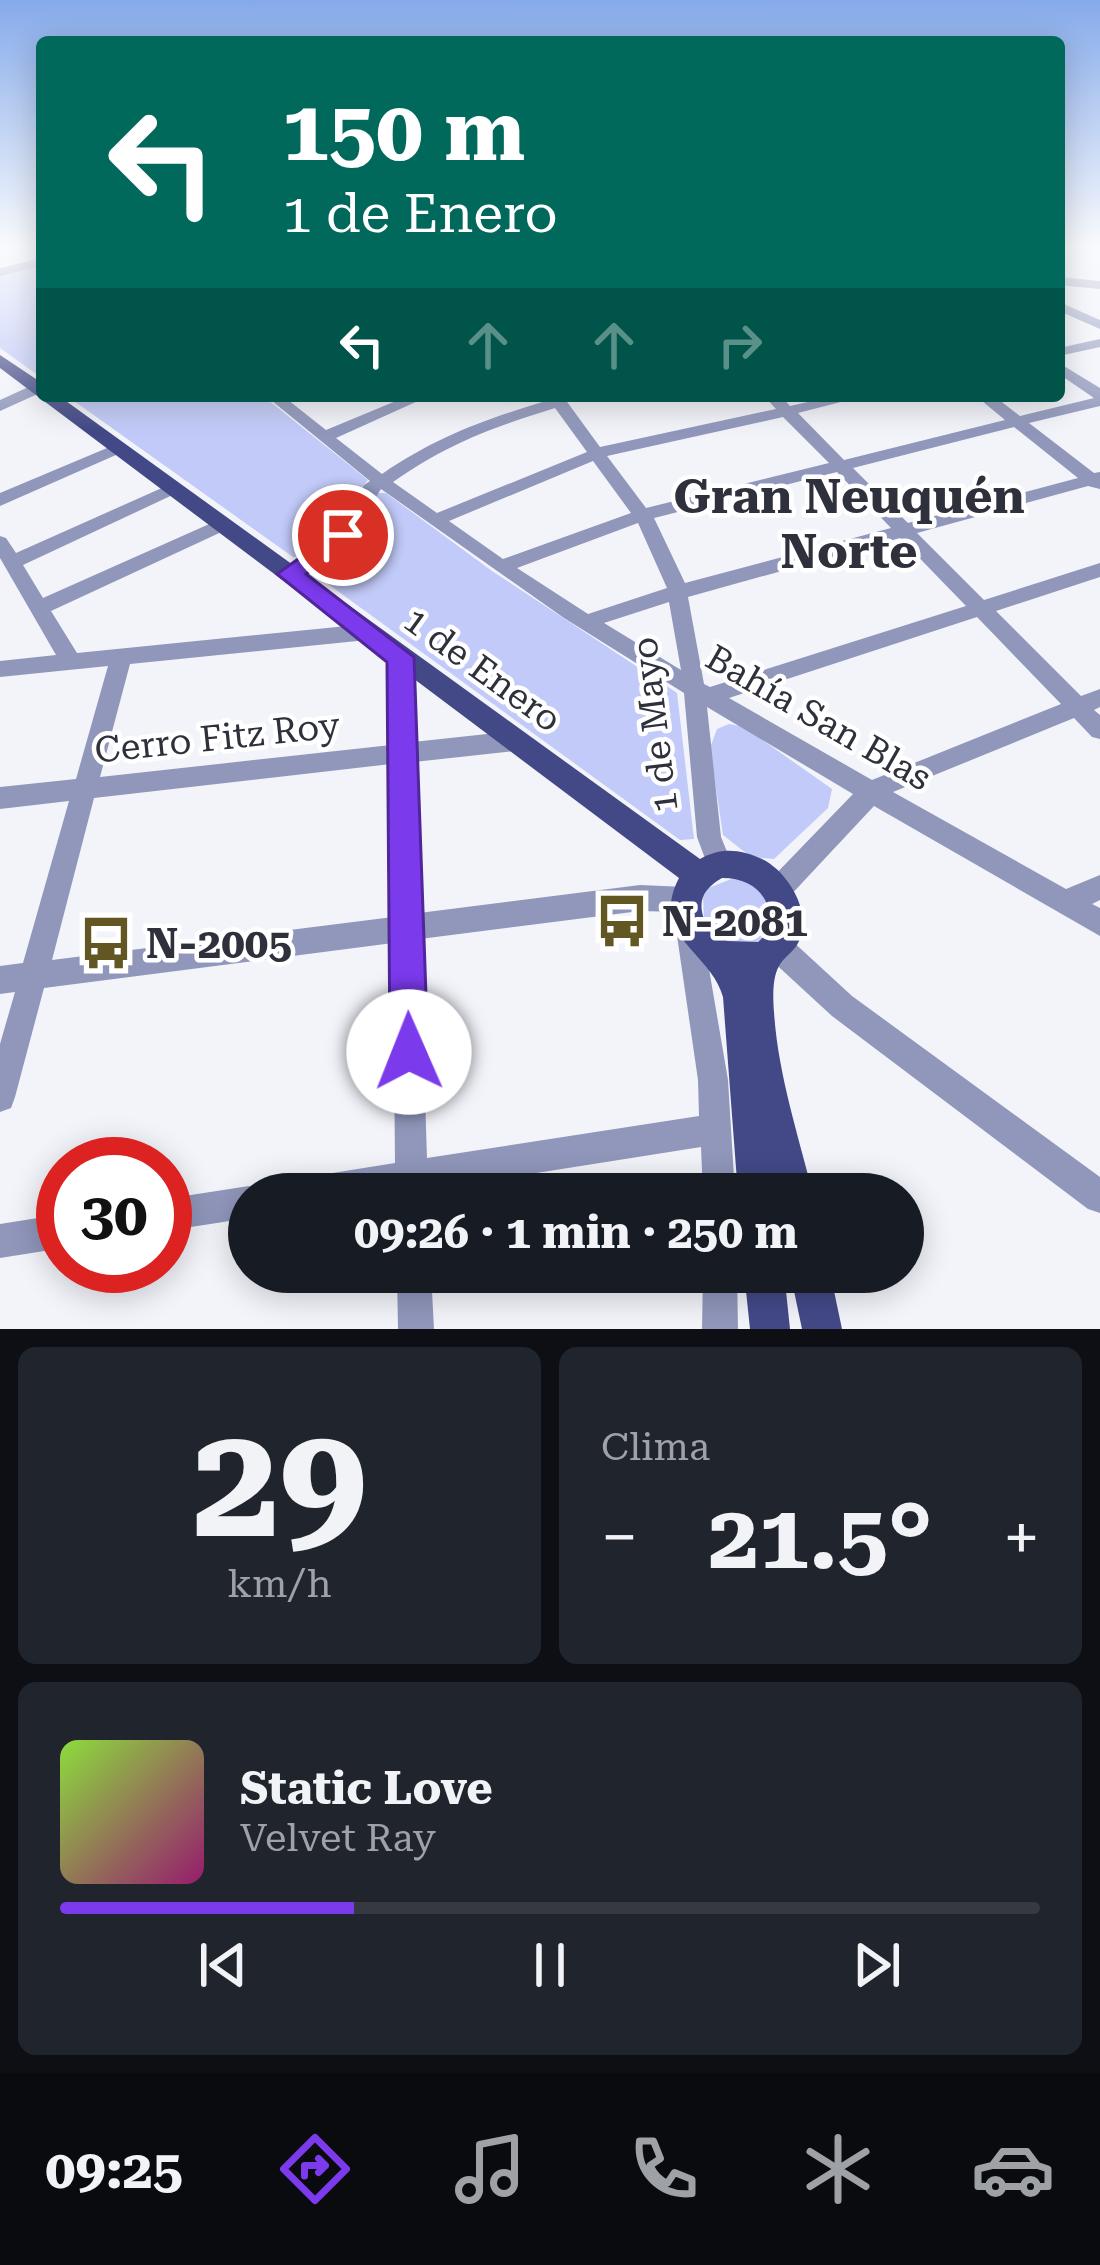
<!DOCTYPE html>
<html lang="es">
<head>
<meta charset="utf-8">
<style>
  :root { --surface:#171b24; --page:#20242c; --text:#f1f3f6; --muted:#9ea1a6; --line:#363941; --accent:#7c3aed }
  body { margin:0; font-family:"Roboto Serif",serif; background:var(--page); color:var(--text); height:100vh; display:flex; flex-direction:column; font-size:45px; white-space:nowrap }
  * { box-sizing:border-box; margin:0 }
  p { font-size:39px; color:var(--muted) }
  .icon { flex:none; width:66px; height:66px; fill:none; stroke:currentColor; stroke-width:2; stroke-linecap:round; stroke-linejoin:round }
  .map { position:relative; height:1329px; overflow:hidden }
  .panel { display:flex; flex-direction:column; gap:18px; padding:18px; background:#0d0f14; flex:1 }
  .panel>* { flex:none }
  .banner { position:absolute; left:36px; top:36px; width:1029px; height:366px; border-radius:12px; box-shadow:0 6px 30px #0003; background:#00695c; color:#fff; overflow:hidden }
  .speed { position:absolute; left:36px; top:1137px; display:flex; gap:24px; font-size:60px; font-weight:700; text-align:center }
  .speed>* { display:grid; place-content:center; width:156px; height:156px; border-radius:50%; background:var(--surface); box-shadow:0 6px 30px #0003; line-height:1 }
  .speed .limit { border:18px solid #d22; background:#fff; color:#111 }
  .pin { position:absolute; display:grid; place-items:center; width:102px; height:102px; color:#fff; margin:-51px; border:6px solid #fff; border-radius:50%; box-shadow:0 3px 12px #0007 }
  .me { position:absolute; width:132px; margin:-66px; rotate:359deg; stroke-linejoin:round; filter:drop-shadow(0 0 9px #0008) }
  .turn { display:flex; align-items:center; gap:42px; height:252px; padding:0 48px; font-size:54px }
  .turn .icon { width:156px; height:156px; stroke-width:2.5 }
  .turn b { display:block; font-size:84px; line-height:102px }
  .lanes { display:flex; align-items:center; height:114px; padding:0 48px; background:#0003; justify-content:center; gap:60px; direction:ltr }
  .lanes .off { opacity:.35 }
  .big { font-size:90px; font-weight:700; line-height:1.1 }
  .panel .tile { flex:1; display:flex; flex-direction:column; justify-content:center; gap:18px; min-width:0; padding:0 42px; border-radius:18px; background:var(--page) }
  .panel .dial { align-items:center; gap:0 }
  .dial b { font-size:156px; line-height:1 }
  .song { display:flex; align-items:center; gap:36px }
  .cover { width:144px; height:144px; border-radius:18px; background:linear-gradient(135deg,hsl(90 70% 55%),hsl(320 70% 35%)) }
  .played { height:12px; border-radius:6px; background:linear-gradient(90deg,var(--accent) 30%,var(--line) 30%) }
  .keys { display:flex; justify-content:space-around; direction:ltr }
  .heat { display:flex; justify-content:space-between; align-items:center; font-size:66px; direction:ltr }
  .panel .tiles { flex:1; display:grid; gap:18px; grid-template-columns:1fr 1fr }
  .tile:last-child { grid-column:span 2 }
  .trip { position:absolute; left:228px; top:1173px; width:696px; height:120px; border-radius:60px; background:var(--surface); box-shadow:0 6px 30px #0003; font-weight:700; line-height:120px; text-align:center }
  .tab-bar { display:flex; height:192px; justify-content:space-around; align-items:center; background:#090b0e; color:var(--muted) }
  .tab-bar .icon { width:84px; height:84px }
  .tab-bar .on { color:var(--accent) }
  .tab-bar b { font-size:54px; color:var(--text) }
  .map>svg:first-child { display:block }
  .green { fill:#c1caf8 }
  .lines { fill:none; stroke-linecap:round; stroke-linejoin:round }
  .minor { fill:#9097bb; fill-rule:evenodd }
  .major { fill:#434987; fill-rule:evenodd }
  .route { fill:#7c3aed; stroke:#51269a; stroke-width:3 }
  .labels { text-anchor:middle; stroke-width:9; stroke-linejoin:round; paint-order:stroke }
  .street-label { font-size:36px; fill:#2e303c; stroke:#fff }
  .near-poi-label { font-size:42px; font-weight:bold; fill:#2e303c; stroke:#fff; text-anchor:start }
  .district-label { font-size:48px; font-weight:bold; fill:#2e303c; stroke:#fff }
</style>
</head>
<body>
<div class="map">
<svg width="1100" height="1329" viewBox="0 0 1100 1329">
  <rect width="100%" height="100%" fill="#f2f4fa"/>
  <path class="green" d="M42 265V378L0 348V275Z
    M67 396H263L368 480C344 506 335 553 293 557Z
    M375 493H386L492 571 677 693 694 839 680 840 317 576 314 569 351 538Z
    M729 724 744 727 832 789 828 808 774 859 751 857 723 835 710 748 717 729Z
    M737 877C763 888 772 900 771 929L755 944H730L704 919 703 897 708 888Z"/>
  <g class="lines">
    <path class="minor" d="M33 245H42V250Z
      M42 258V266L0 276V268Z
      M1059 277 1100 281V289L1059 285Z
      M1059 302 1100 320V329L1059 311Z
      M1100 339V347L1059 356V348Z
      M1059 363 1100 388V406L1029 423 1094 473 1100 472V489L1088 486 917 533 984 600 1100 563V577L996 611 1081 696 1100 689V707L1094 710 1100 715V739L1092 737 1074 718 893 792 1066 889 1100 875V900L1092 904 1100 908V936L874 806 787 899 778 902 769 899 765 890 769 881 853 794 707 707 721 837 732 864 728 872 719 876 710 872 697 837 684 693 564 618 381 489 349 539 296 579 289 581 279 574 336 531 364 485 370 481 266 396H283L326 430 408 396H429L336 438 382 474C440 435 484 420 549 400L546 396 565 399 600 447 776 409 764 396H781L790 406 835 396H864L798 413 844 460 1005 420 976 396H994L1020 416 1094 398 1059 374ZM555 408 587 452 437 513 393 482C449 443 491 428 555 408ZM783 417 829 463 646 508 607 456ZM1014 427 1078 478 908 523 853 468ZM593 461 631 513 503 559 449 521ZM837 472 891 528 685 583 654 518ZM638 523 667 588 588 614 517 568ZM900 538 966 606 710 687 704 684 688 597ZM669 602 681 670 604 623ZM977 617 1061 704 872 780 729 698Z
      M42 384V392L0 411V400L33 385Z
      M119 443 125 445V451L0 506V493Z
      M173 483 182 488 179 492 23 565 43 598 216 521H228L231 525 228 529 51 611 77 653 367 624 377 632 367 640 130 664 100 777 391 745 390 657 393 651H407L410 657 413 742 514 731 522 734 525 741 522 748 514 751 414 762 419 913 640 885 686 887 695 891 699 900 692 910 697 913 701 922 728 1080 735 1194H703L701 1147 428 1190V1194H285L290 1183 301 1178 395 1163 393 943 44 988 15 1097 11 1108 0 1112V1044L15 992 0 994V966L23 963 69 801 0 809V787L76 779 108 666 0 677V661L56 655 0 558V536L6 538 16 553ZM391 764 393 917 52 960 94 798ZM640 911 680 912 675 922 698 1080 699 1116 427 1158 420 939Z
      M779 934 789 938 852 996 1100 1177V1213L1088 1209 832 1016 769 958 765 948 769 938Z
      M249 1186 262 1194H249V1218L165 1231V1199Z
      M63 1214V1248L0 1258V1224Z
      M397 1272H431L434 1329H398Z
      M703 1272H737L738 1329H702Z"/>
    <path class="major" d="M0 355 42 383V396H59L700 859C721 847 740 849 762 859 789 872 815 916 797 945 792 953 783 958 779 966 772 978 773 999 774 1012 778 1074 798 1134 813 1194H738L723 997C711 952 649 936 679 878L0 368ZM722 878C754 878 772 897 771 929L758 942 727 941 704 919C697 899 705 888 722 878Z
      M744 1272H784L790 1329H750Z
      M790 1272H830L842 1329H802Z"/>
  </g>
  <linearGradient id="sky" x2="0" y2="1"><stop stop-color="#85aaea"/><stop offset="0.57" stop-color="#f9fafd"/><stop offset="1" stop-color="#f9fafd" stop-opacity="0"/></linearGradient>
  <rect width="1100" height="431" fill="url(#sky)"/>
  <path class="route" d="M343 527 352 529V541L306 574 414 657 428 1052 423 1066 409 1072 396 1066 390 1052 387 662 277 574Z"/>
  <defs>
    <symbol id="bus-bare" viewBox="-9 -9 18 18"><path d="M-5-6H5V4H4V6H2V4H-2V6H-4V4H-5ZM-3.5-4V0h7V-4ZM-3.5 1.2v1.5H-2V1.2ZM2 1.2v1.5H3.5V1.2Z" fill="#625623" stroke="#fff" stroke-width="2.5" paint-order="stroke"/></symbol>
  </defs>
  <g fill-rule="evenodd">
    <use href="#bus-bare" x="584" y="883" width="76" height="76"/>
    <use href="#bus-bare" x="68" y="905" width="76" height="76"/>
  </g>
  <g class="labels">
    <g class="street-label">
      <text transform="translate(483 669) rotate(36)" y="13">1 de Enero</text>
      <text transform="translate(819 717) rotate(30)" y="13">Bahía San Blas</text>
      <text transform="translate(654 725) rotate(-97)" y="13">1 de Mayo</text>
      <text transform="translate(217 737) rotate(-6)" y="13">Cerro Fitz Roy</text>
    </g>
    <g class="near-poi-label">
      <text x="662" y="936">N-2081</text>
      <text x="146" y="958">N-2005</text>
    </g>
    <g class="district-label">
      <text x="849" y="513">Gran Neuquén<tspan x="849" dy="55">Norte</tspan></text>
    </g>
  </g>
</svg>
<div class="speed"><div class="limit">30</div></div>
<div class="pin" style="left:343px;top:535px;background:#d93025"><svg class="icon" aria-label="arrive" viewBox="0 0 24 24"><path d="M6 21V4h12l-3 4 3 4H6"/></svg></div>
<svg class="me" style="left:409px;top:1052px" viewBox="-20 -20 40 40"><circle r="19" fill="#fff"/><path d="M0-13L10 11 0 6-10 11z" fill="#7c3aed"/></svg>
<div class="trip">09:26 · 1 min · 250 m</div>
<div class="banner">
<div class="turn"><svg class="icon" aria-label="left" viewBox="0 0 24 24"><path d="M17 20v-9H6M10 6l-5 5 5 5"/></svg><div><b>150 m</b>1 de Enero</div></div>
<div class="lanes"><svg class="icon" aria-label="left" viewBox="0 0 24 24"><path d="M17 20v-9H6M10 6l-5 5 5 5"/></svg><svg class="icon off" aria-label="ahead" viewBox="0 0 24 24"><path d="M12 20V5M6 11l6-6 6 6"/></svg><svg class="icon off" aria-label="ahead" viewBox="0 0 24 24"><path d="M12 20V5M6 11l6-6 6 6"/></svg><svg class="icon off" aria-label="right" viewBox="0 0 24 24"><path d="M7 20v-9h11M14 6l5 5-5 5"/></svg></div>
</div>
</div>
<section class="panel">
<div class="tiles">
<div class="tile dial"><b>29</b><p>km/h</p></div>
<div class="tile"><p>Clima</p>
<div class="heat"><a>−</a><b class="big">21.5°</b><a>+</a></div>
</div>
<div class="tile">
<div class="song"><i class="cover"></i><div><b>Static Love</b><p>Velvet Ray</p></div></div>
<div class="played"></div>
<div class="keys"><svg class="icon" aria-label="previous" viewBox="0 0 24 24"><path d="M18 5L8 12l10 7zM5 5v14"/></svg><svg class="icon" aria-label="pause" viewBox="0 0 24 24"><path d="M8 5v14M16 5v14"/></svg><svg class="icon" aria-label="next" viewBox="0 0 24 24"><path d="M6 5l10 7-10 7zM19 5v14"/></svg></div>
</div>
</div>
</section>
<nav class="tab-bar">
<b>09:25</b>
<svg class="icon on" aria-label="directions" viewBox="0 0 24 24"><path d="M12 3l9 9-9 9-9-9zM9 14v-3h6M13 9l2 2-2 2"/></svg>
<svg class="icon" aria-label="music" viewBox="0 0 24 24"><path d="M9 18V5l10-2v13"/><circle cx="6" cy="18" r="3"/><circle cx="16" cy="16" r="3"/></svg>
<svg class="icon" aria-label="phone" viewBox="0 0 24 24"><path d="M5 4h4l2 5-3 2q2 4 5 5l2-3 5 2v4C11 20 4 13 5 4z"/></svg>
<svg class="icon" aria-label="climate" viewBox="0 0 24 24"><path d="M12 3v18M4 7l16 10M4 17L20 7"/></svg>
<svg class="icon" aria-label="car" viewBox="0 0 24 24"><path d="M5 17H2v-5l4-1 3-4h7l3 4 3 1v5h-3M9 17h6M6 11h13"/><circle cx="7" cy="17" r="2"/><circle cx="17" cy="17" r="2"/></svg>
</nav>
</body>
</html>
